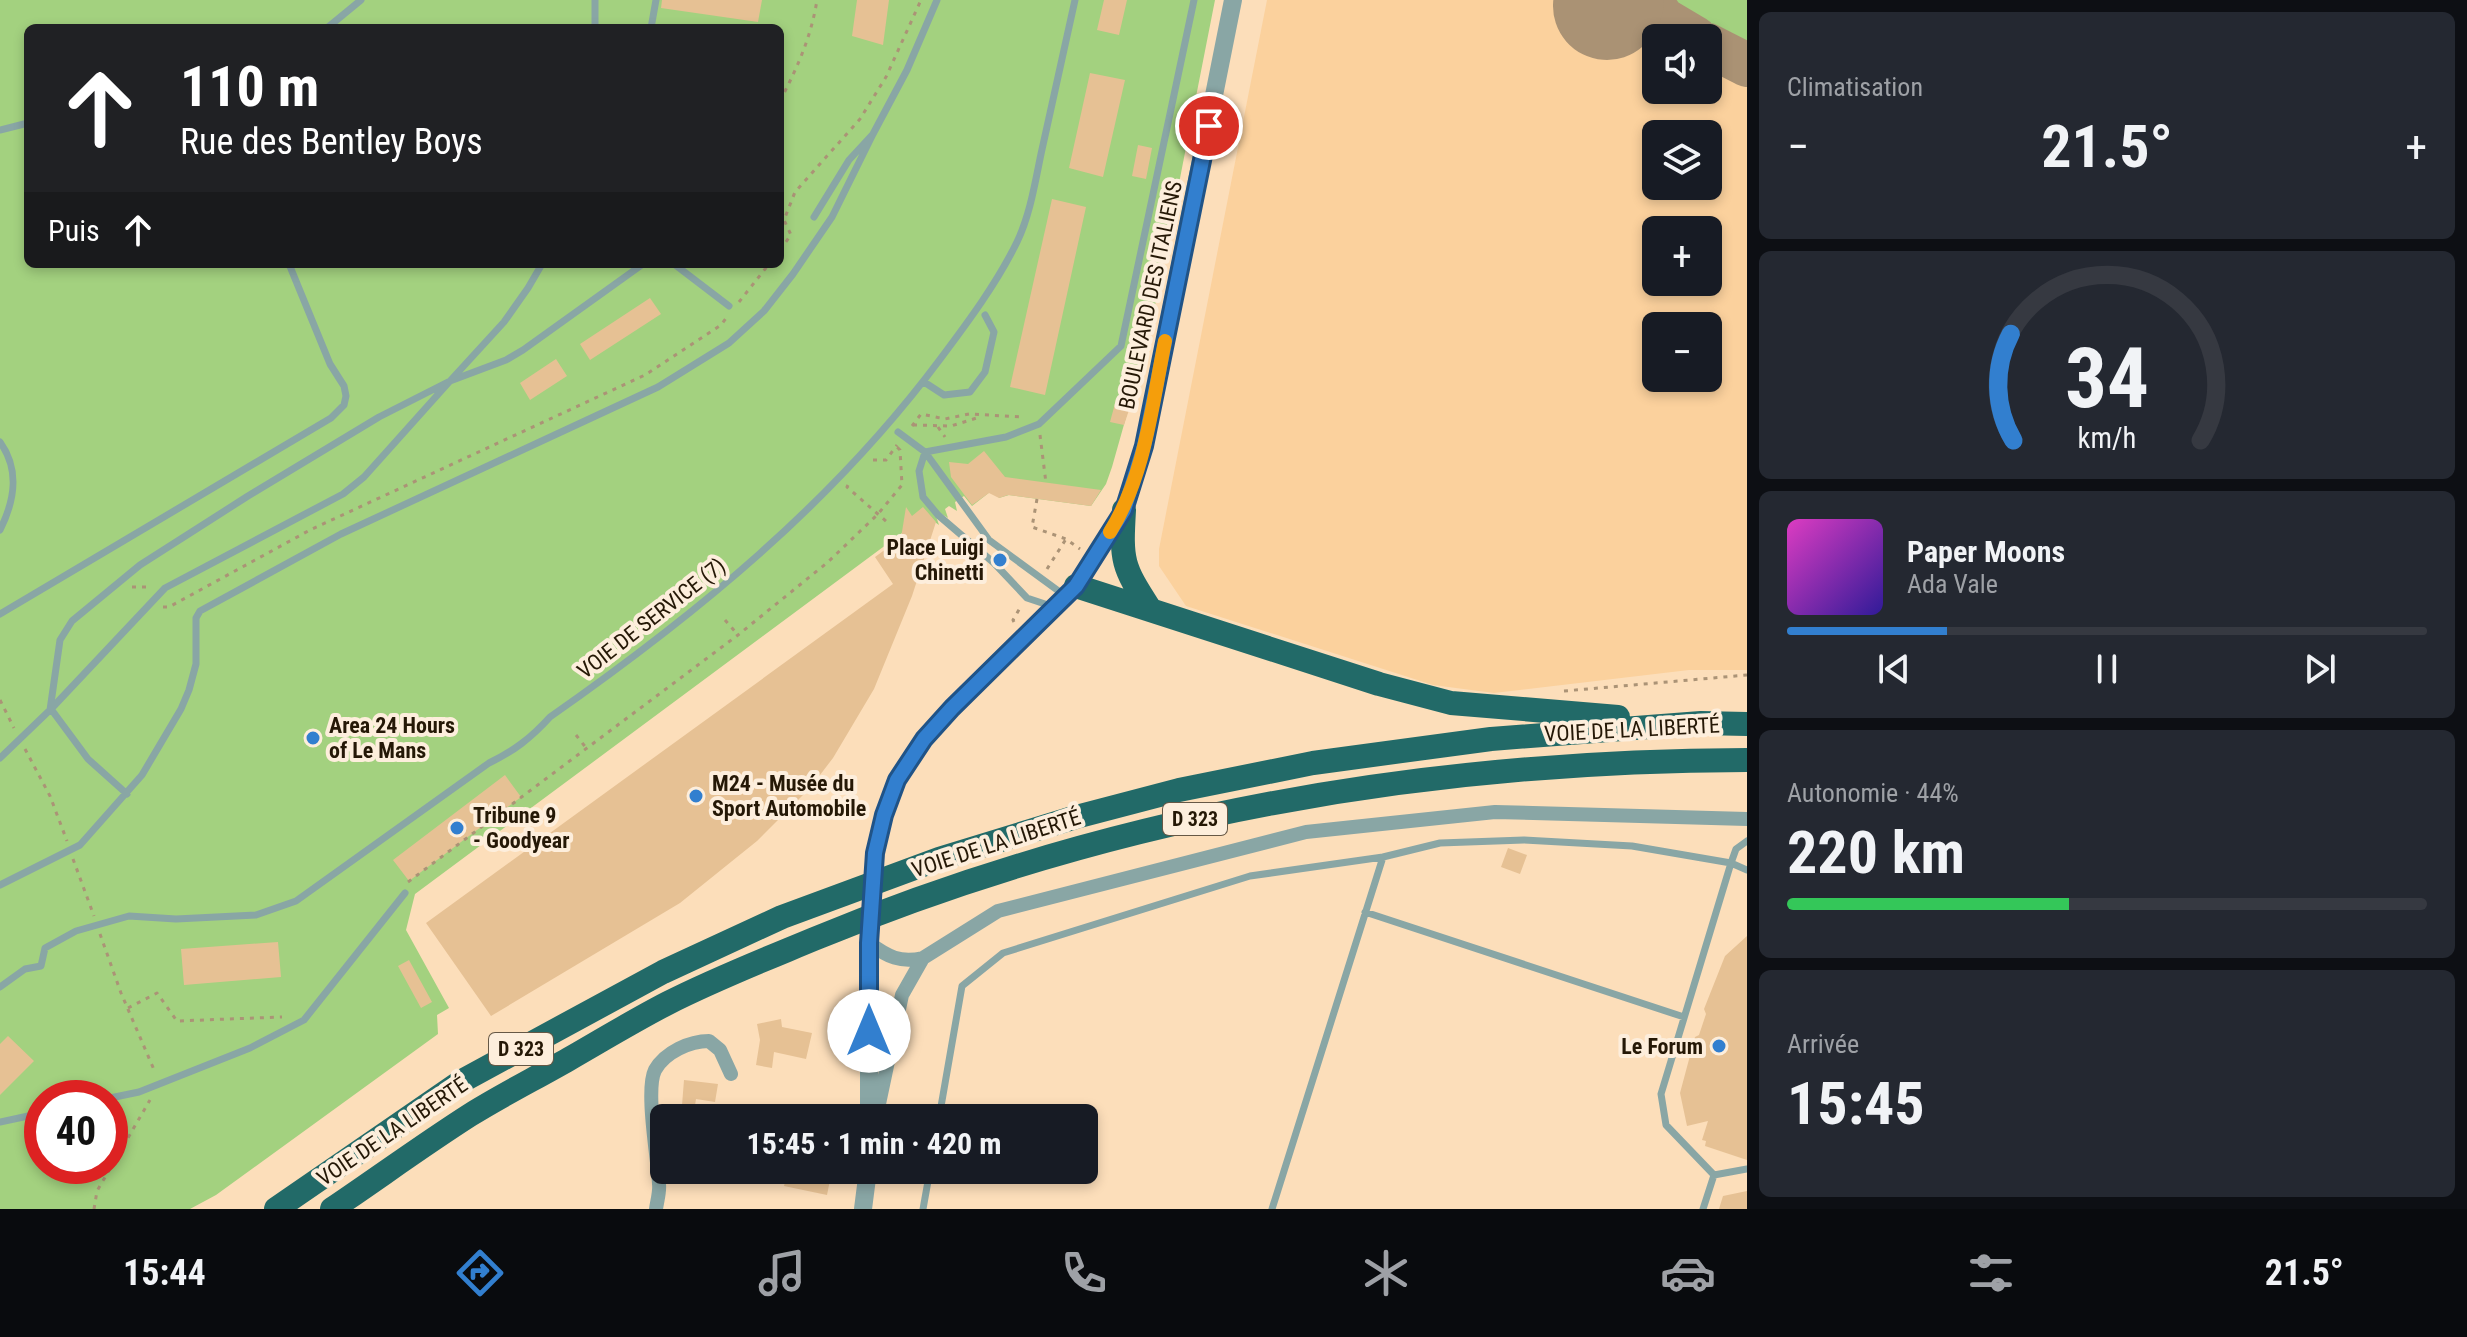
<!DOCTYPE html>
<html lang="fr">
<head>
<meta charset="utf-8">
<style>
  :root { --surface:#171b24; --page:#242831; --text:#f1f3f6; --muted:#9ea1a6; --line:#363941; --accent:#327fcf }
  body { margin:0; font-family:"Roboto Condensed",sans-serif; background:var(--page); color:var(--text); height:100vh; display:flex; flex-direction:column; font-size:30px; white-space:nowrap }
  * { box-sizing:border-box; margin:0 }
  p { font-size:26px; color:var(--muted) }
  .icon { flex:none; width:44px; height:44px; fill:none; stroke:currentColor; stroke-width:2; stroke-linecap:round; stroke-linejoin:round }
  .map { position:relative; flex:1; overflow:hidden }
  .sheet { display:flex; flex-direction:column; gap:12px; padding:12px; background:#0d0f14; width:720px }
  .sheet>* { flex:none }
  .guide { position:absolute; left:24px; top:24px; width:760px; height:244px; border-radius:12px; box-shadow:0 4px 12px #0003; background:#202124; color:#fff; overflow:hidden }
  .controls { position:absolute; left:1642px; top:24px; display:grid; gap:16px }
  .controls a { display:grid; place-items:center; width:80px; height:80px; border-radius:12px; background:var(--surface); box-shadow:0 4px 12px #0003; font-size:40px }
  .speed { position:absolute; left:24px; top:1080px; display:flex; gap:16px; font-size:40px; font-weight:700; text-align:center }
  .speed>* { display:grid; place-content:center; width:104px; height:104px; border-radius:50%; background:var(--surface); box-shadow:0 4px 12px #0003; line-height:1 }
  .speed .limit { border:12px solid #d22; background:#fff; color:#111 }
  .pin { position:absolute; display:grid; place-items:center; width:68px; height:68px; color:#fff; margin:-34px; border:4px solid #fff; border-radius:50%; box-shadow:0 2px 8px #0007 }
  .me { position:absolute; width:88px; margin:-44px; rotate:0deg; stroke-linejoin:round; filter:drop-shadow(0 0 6px #0008) }
  .turn { display:flex; align-items:center; gap:28px; height:168px; padding:0 24px; font-size:36px }
  .turn .icon { width:104px; height:104px; stroke-width:2.5 }
  .turn b { display:block; font-size:56px; line-height:68px }
  .then { display:flex; align-items:center; height:76px; padding:0 24px; background:#0003; gap:16px; font-size:30px }
  .big { font-size:60px; font-weight:700; line-height:1.1 }
  .sheet .card { flex:1; display:flex; flex-direction:column; justify-content:center; gap:12px; min-width:0; padding:0 28px; border-radius:12px; background:var(--page) }
  .sheet .dial { align-items:center; gap:0 }
  .dial svg { height:208px; overflow:visible; fill:none; stroke:var(--line); stroke-width:7; stroke-linecap:round; text-anchor:middle }
  .dial text { fill:var(--text); stroke:none }
  .song { display:flex; align-items:center; gap:24px }
  .cover { width:96px; height:96px; border-radius:12px; background:linear-gradient(135deg,hsl(310 70% 55%),hsl(250 70% 35%)) }
  .played { height:8px; border-radius:4px; background:linear-gradient(90deg,var(--accent) 25%,var(--line) 25%) }
  .keys { display:flex; justify-content:space-around; direction:ltr }
  .heat { display:flex; justify-content:space-between; align-items:center; font-size:44px; direction:ltr }
  .charge { height:12px; border-radius:6px; background:linear-gradient(90deg,#34c759 44%,var(--line) 0) }
  .trip { position:absolute; left:650px; top:1104px; width:448px; height:80px; border-radius:12px; background:var(--surface); box-shadow:0 4px 12px #0003; font-weight:700; line-height:80px; text-align:center }
  .tab-bar { display:flex; height:128px; justify-content:space-around; align-items:center; background:#090b0e; color:var(--muted) }
  .tab-bar .icon { width:56px; height:56px }
  .tab-bar .active { color:var(--accent) }
  .tab-bar b { font-size:36px; color:var(--text) }
  main { display:flex; flex:1; min-height:0 }
  .map>svg:first-child { display:block }
  .built { fill:#fbd19d; fill-rule:evenodd }
  .green { fill:#a3d17f; fill-rule:evenodd }
  .lines { fill:none; stroke-linecap:round; stroke-linejoin:round }
  .taxiway { stroke:#aa9274; stroke-width:44 }
  .runway { stroke:#aa9274; stroke-width:108 }
  .building { fill:#e6c194 }
  .path { stroke:#ab9376; stroke-width:3; stroke-dasharray:4 6; stroke-linecap:butt }
  .service { stroke:#89a6a5; stroke-width:7 }
  .minor { stroke:#89a6a5; stroke-width:14 }
  .tertiary { stroke:#89a6a5; stroke-width:18 }
  .trunk { stroke:#226a68; stroke-width:24 }
  .route-casing { stroke:#205387; stroke-width:20 }
  .route { stroke:#327fcf; stroke-width:14 }
  .slow { stroke:#f59e0b; stroke-width:14 }
  .poi-dot { fill:#327fcf; stroke:#fdeedc; stroke-width:3 }
  .labels { text-anchor:middle; stroke-width:8; stroke-linejoin:round; paint-order:stroke }
  .shield { fill:#fdeedc; stroke:#665846; stroke-width:2 }
  .shield-label { font-size:20px; font-weight:bold; fill:#251806 }
  .street-label { font-size:22px; fill:#251806; stroke:#fdeedc }
  .poi-label { font-size:22px; font-weight:bold; fill:#251806; stroke:#fdeedc; text-anchor:start }
</style>
</head>
<body>
<main>
<div class="map">
<svg width="1747" height="1209" viewBox="0 0 1747 1209">
  <rect width="100%" height="100%" fill="#fcdeba"/>
  <path class="built" d="M1267 0H1747V670H1689L1494 693 1433 685 1186 606 1159 566V549ZM1656 38H1708V90H1656ZM1656 134H1708V186H1656ZM1656 230H1708V282H1656ZM1656 326H1708V378H1656Z"/>
  <path class="green" d="M0 0H1215L1149 336 1112 467 1106 484 1091 506 1009 495 999 498 995 488 972 506 964 496 955 502 957 511 949 506 945 509 948 518 940 513 936 516 939 525 932 520 903 543 902 533 415 894 406 930 449 1008 437 1015 438 1034 216 1195 190 1209H0ZM28 28H780V264H28ZM42 1098H110V1166H42Z
    M1670 0H1747V50L1675 11Z"/>
  <g class="lines">
    <path class="taxiway" d="M1650 0 1663 19 1695 38
      M1708 45 1747 65"/>
    <path class="runway" d="M1607 6 1610 0"/>
  </g>
  <path class="building" d="M662 0H762L758 22 661 8Z
    M857 0H889L883 45 852 36Z
    M1104 0H1127L1119 35 1097 30Z
    M1090 73 1125 80 1103 177 1069 168Z
    M1138 145 1152 148 1146 179 1132 176Z
    M1052 199 1086 207 1045 395 1010 387Z
    M650 298 661 314 590 360 580 344Z
    M556 359 567 376 530 400 520 383Z
    M1116 400 1131 404 1124 425 1110 422Z
    M984 451 1005 477 1101 490 1091 506 1008 495 999 498 989 493 972 505 951 477 949 462 968 464Z
    M906 507 912 516 923 507 936 522 912 596 874 689 833 758 810 788 757 841 680 903 491 1016 426 923 893 584 875 557 901 538Z
    M505 775 521 797 409 881 393 860Z
    M1508 848 1527 855 1520 874 1501 867Z
    M1747 936V1160L1705 1146 1706 1141 1702 1140 1708 1121 1687 1126 1680 1093 1695 1037 1699 1035 1706 1014 1704 1009 1725 956Z
    M278 942 281 977 184 985 181 949Z
    M409 960 432 1002 421 1008 398 966Z
    M781 1019 782 1027 812 1033 806 1059 774 1052 772 1068 756 1065 760 1040 757 1024Z
    M8 1036 34 1061 0 1095V1044Z
    M684 1080 718 1084 715 1102 696 1099 693 1118H681Z
    M788 1170H807L831 1175 827 1195 784 1186Z
    M1747 1191V1209H1719L1723 1196Z"/>
  <g class="lines">
    <path class="path" d="M780 101C797 68 811 38 817 0
      M780 250 791 235 784 220 795 192 860 119 886 77 921 0
      M739 302 769 264
      M913 425 951 426 980 417
      M912 426 921 414 945 419 969 414 1024 417
      M938 427 945 437
      M1040 435 1046 483
      M873 460H886L897 445
      M848 485 847 487 887 522
      M1037 499 1032 527 1066 539 1080 549
      M1047 569 1066 539
      M132 587H149
      M163 607H169L310 530 645 375 721 325 727 317
      M725 620 738 635
      M1014 622 1013 620 1020 608
      M1564 691 1747 675
      M0 700 14 728
      M576 735 587 749
      M25 749 50 796 67 841
      M73 859 94 916
      M408 882 738 635 828 562 878 514 902 485 900 450 895 445
      M100 934 121 993 155 1072
      M128 1008 157 993 177 1021 282 1017
      M94 1209 97 1191 150 1100"/>
    <path class="service" d="M595 0V28
      M327 28 361 0
      M651 28 656 0
      M0 130 28 123
      M814 217 849 160 873 134 907 70 937 0
      M674 264 729 306
      M924 382 944 395 970 392 985 372 994 332 985 315
      M898 432 925 452 919 471 923 497 938 515 994 563 1027 598 1054 607
      M0 442C20 470 15 500 0 530
      M1064 595 989 540 925 452 1006 437 1039 424 1121 346 1194 0
      M0 614 331 418 344 405 346 396 344 386 330 364 289 264
      M51 709 88 759 127 794
      M50 710 60 640 72 621 140 565 248 496 379 417 450 381 504 322 528 288 542 264
      M0 758 51 709 165 588 343 494 364 477 450 381 506 360 523 350 643 264
      M0 885 80 845 142 775 181 709 189 690 196 664V618L200 611 341 534 658 387 729 343 764 311 793 274 832 217 873 134
      M1365 912 1684 1017
      M0 987 25 969 41 966 45 948 76 931 129 916 176 919 256 915 296 901 489 763C514 751 531 738 550 717 697 614 833 503 941 358 968 322 997 283 1017 242 1030 215 1035 183 1041 154 1052 103 1064 51 1075 0
      M110 1098 139 1092 250 1048 304 1020 405 893
      M939 1118 962 986 1003 953 1250 876 1383 857
      M0 1122 42 1113
      M1714 1175 1747 1169
      M923 1209 930 1170
      M1272 1209 1383 857 1440 843 1524 840 1632 846 1731 863 1747 870
      M1703 1209 1714 1175 1666 1125 1661 1094 1731 863 1736 849 1747 841"/>
    <path class="minor" d="M869 943C888 957 900 963 923 958
      M876 1118 902 995 923 958 998 911 1306 832 1495 812 1747 819
      M656 1209C657 1201 660 1192 659 1184 658 1159 645 1090 655 1070 665 1052 690 1041 709 1041L720 1050 731 1074"/>
    <path class="tertiary" d="M869 1118V943L875 853 884 815 897 780 924 739 952 708 1076 586 1124 510 1144 446 1233 0
      M863 1209 868 1170"/>
    <path class="trunk" d="M1124 510C1121 561 1122 566 1150 609
      M1076 586 1379 684 1451 703 1618 717
      M276 1209 462 1081 663 972 782 917 939 859 1076 817 1179 790 1313 763 1491 739 1701 723 1747 724
      M332 1209C378 1178 423 1145 470 1115 502 1095 536 1078 569 1059 602 1040 635 1020 668 1003 715 979 766 959 814 939 1115 815 1422 761 1747 760"/>
  </g>
  <g class="lines">
    <defs>
      <path id="route" d="M869 1031V943L875 853 884 815 897 780 924 739 952 708 1076 586 1124 510 1144 446 1209 126"/>
    </defs>
    <use href="#route" class="route-casing"/>
    <use href="#route" class="route"/>
    <path class="slow" d="M1110 532C1145 476 1152 405 1165 341"/>
  </g>
  <g class="poi-dot">
    <circle cx="1000" cy="560" r="8"/>
    <circle cx="313" cy="738" r="8"/>
    <circle cx="696" cy="796" r="8"/>
    <circle cx="457" cy="828" r="8"/>
    <circle cx="1719" cy="1046" r="8"/>
  </g>
  <g class="labels">
    <g class="shield">
      <rect x="1163" y="803" width="64" height="32" rx="6"/>
      <rect x="489" y="1033" width="64" height="32" rx="6"/>
    </g>
    <g class="shield-label">
      <text x="1195" y="826">D 323</text>
      <text x="521" y="1056">D 323</text>
    </g>
    <g class="street-label">
      <text transform="translate(1150 295) rotate(-78)" y="8">BOULEVARD DES ITALIENS</text>
      <text transform="translate(651 618) rotate(-38)" y="8">VOIE DE SERVICE (7)</text>
      <text transform="translate(1632 729) rotate(-3)" y="8">VOIE DE LA LIBERTÉ</text>
      <text transform="translate(996 843) rotate(-18)" y="8">VOIE DE LA LIBERTÉ</text>
      <text transform="translate(392 1131) rotate(-34)" y="8">VOIE DE LA LIBERTÉ</text>
    </g>
    <g class="poi-label">
      <text x="984" y="555" text-anchor="end">Place Luigi<tspan x="984" dy="25">Chinetti</tspan></text>
      <text x="329" y="733">Area 24 Hours<tspan x="329" dy="25">of Le Mans</tspan></text>
      <text x="712" y="791">M24 - Musée du<tspan x="712" dy="25">Sport Automobile</tspan></text>
      <text x="473" y="823">Tribune 9<tspan x="473" dy="25">- Goodyear</tspan></text>
      <text x="1703" y="1054" text-anchor="end">Le Forum</text>
    </g>
  </g>
</svg>
<div class="controls">
<a><svg class="icon" aria-label="sound" viewBox="0 0 24 24"><path d="M4 9h4l5-4v14l-5-4H4zM17 9q2 3 0 6"/></svg></a>
<a><svg class="icon" aria-label="layers" viewBox="0 0 24 24"><path d="M12 4l9 5-9 5-9-5zM3 14l9 5 9-5"/></svg></a>
<a>+</a>
<a>−</a>
</div>
<div class="speed"><div class="limit">40</div></div>
<div class="pin" style="left:1209px;top:126px;background:#d93025"><svg class="icon" aria-label="arrive" viewBox="0 0 24 24"><path d="M6 21V4h12l-3 4 3 4H6"/></svg></div>
<svg class="me" style="left:869px;top:1031px" viewBox="-20 -20 40 40"><circle r="19" fill="#fff"/><path d="M0-13L10 11 0 6-10 11z" fill="#327fcf"/></svg>
<div class="trip">15:45 · 1 min · 420 m</div>
<div class="guide">
<div class="turn"><svg class="icon" aria-label="ahead" viewBox="0 0 24 24"><path d="M12 20V5M6 11l6-6 6 6"/></svg><div><b>110 m</b>Rue des Bentley Boys</div></div>
<div class="then">Puis<svg class="icon" aria-label="ahead" viewBox="0 0 24 24"><path d="M12 20V5M6 11l6-6 6 6"/></svg></div>
</div>
</div>
<section class="sheet">
<div class="card"><p>Climatisation</p>
<div class="heat"><a>−</a><b class="big">21.5°</b><a>+</a></div>
</div>
<div class="card dial"><svg viewBox="0 0 100 80">
<path d="M14 69A42 42 0 1 1 86 69"/>
<path d="M14 69A42 42 0 0 1 13 28" stroke="#327fcf"/>
<text x="50" y="56" font-size="32" font-weight="700">34</text>
<text x="50" y="72" font-size="11">km/h</text>
</svg></div>
<div class="card">
<div class="song"><i class="cover"></i><div><b>Paper Moons</b><p>Ada Vale</p></div></div>
<div class="played"></div>
<div class="keys"><svg class="icon" aria-label="previous" viewBox="0 0 24 24"><path d="M18 5L8 12l10 7zM5 5v14"/></svg><svg class="icon" aria-label="pause" viewBox="0 0 24 24"><path d="M8 5v14M16 5v14"/></svg><svg class="icon" aria-label="next" viewBox="0 0 24 24"><path d="M6 5l10 7-10 7zM19 5v14"/></svg></div>
</div>
<div class="card"><p>Autonomie · 44%</p><b class="big">220 km</b><div class="charge"></div></div>
<div class="card"><p>Arrivée</p><b class="big">15:45</b></div>
</section>
</main>
<nav class="tab-bar">
<b>15:44</b>
<svg class="icon active" aria-label="directions" viewBox="0 0 24 24"><path d="M12 3l9 9-9 9-9-9zM9 14v-3h6M13 9l2 2-2 2"/></svg>
<svg class="icon" aria-label="music" viewBox="0 0 24 24"><path d="M9 18V5l10-2v13"/><circle cx="6" cy="18" r="3"/><circle cx="16" cy="16" r="3"/></svg>
<svg class="icon" aria-label="phone" viewBox="0 0 24 24"><path d="M5 4h4l2 5-3 2q2 4 5 5l2-3 5 2v4C11 20 4 13 5 4z"/></svg>
<svg class="icon" aria-label="climate" viewBox="0 0 24 24"><path d="M12 3v18M4 7l16 10M4 17L20 7"/></svg>
<svg class="icon" aria-label="car" viewBox="0 0 24 24"><path d="M5 17H2v-5l4-1 3-4h7l3 4 3 1v5h-3M9 17h6M6 11h13"/><circle cx="7" cy="17" r="2"/><circle cx="17" cy="17" r="2"/></svg>
<svg class="icon" aria-label="filters" viewBox="0 0 24 24"><path d="M4 7h16M4 17h16"/><circle cx="9" cy="7" r="2"/><circle cx="15" cy="17" r="2"/></svg>
<b>21.5°</b>
</nav>
</body>
</html>
